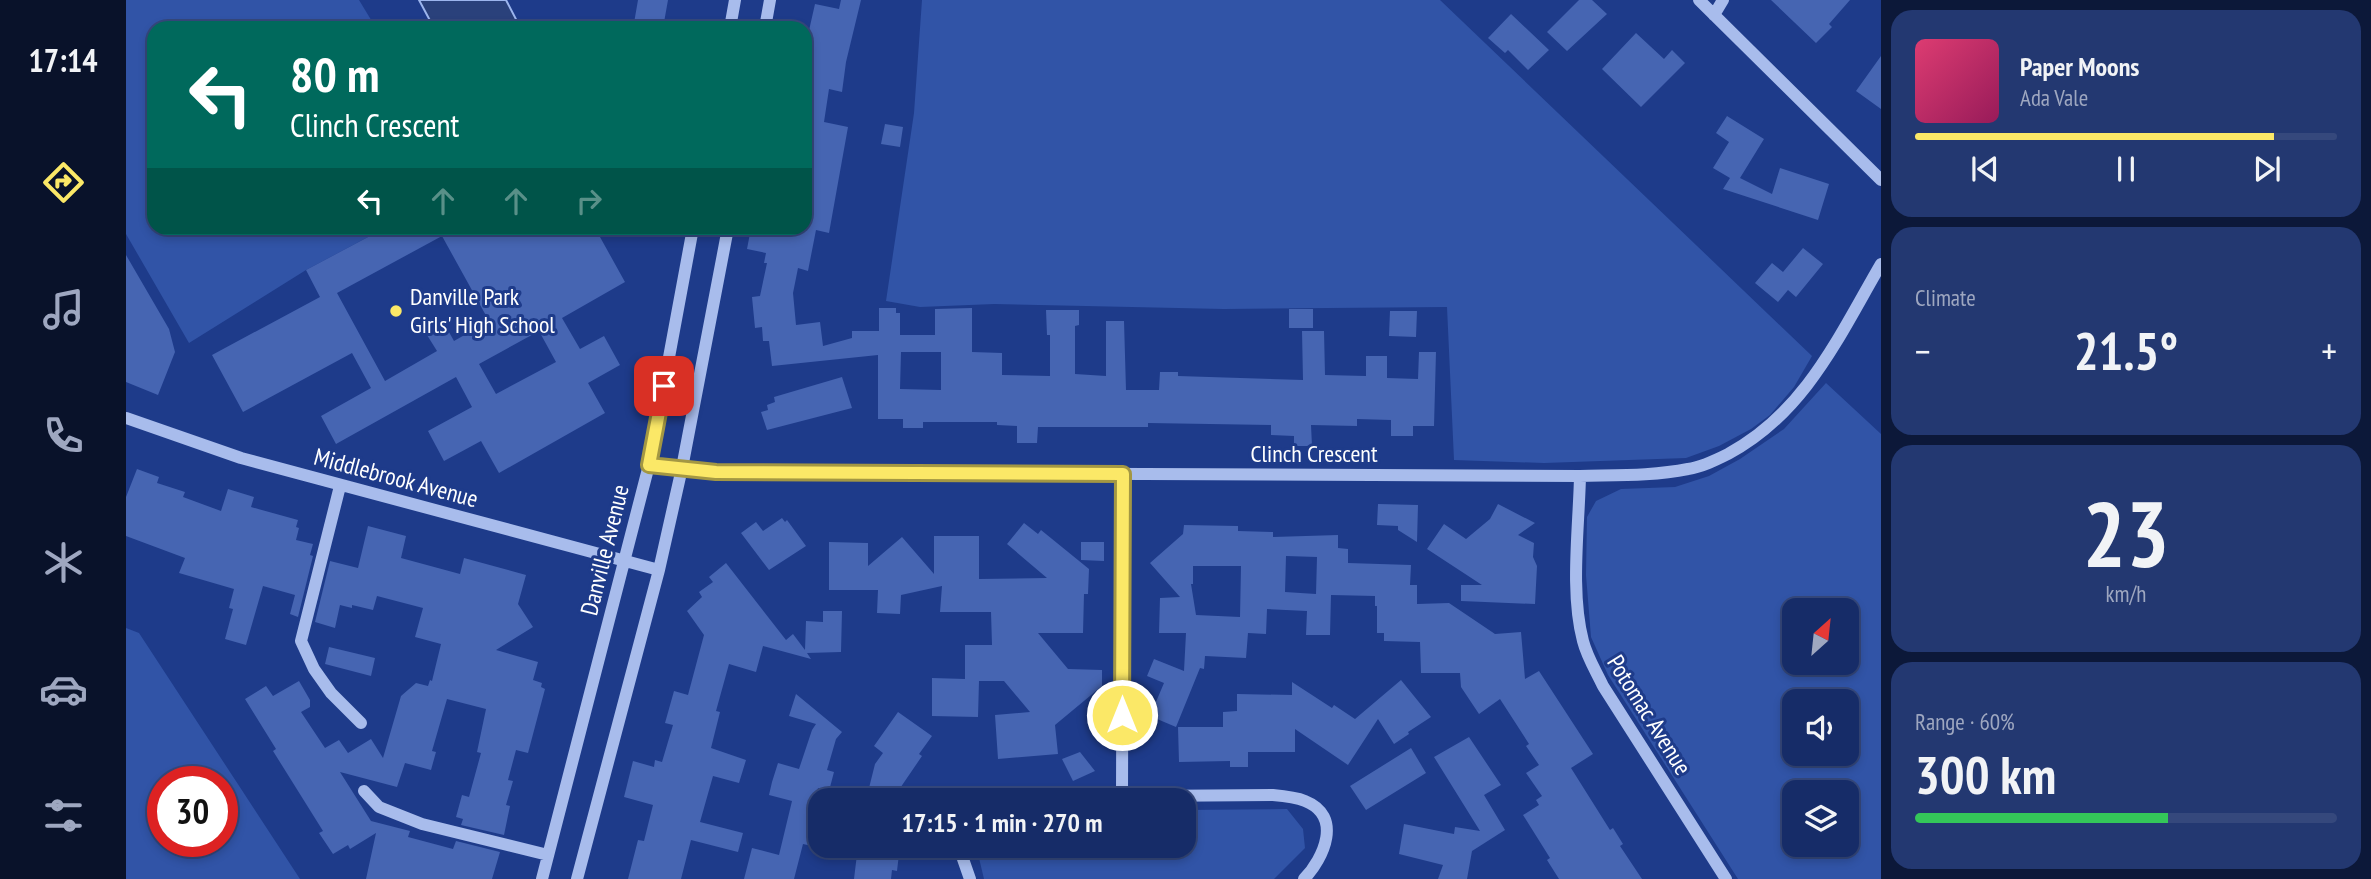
<!DOCTYPE html>
<html lang="en">
<head>
<meta charset="utf-8">
<style>
  :root { --surface:#162c68; --page:#233871; --text:#f1f3f6; --muted:#9ea7c0; --line:#35487c; --accent:#fbe867 }
  body { margin:0; font-family:"PT Sans Narrow",sans-serif; background:var(--page); color:var(--text); height:100vh; display:flex; flex-direction:column; font-size:26px; white-space:nowrap }
  * { box-sizing:border-box; margin:0 }
  p { font-size:23px; color:var(--muted) }
  .icon { flex:none; width:38px; height:38px; fill:none; stroke:currentColor; stroke-width:2; stroke-linecap:round; stroke-linejoin:round }
  .map { position:relative; flex:1; overflow:hidden }
  .sheet { display:flex; flex-direction:column; gap:10px; padding:10px; background:#0c1839; width:490px }
  .sheet>* { flex:none }
  .banner { position:absolute; left:21px; top:21px; width:665px; height:214px; border-radius:21px; box-shadow:0 4px 10px #0003,0 0 0 2px var(--line); background:#00695c; color:#fff; overflow:hidden }
  .needle { width:46px; rotate:27deg }
  .tools { position:absolute; left:1656px; top:598px; display:grid; gap:14px }
  .tools a { display:grid; place-items:center; width:77px; height:77px; border-radius:14px; background:var(--surface); box-shadow:0 4px 10px #0003,0 0 0 2px var(--line); font-size:35px }
  .speed { position:absolute; left:21px; top:766px; display:flex; gap:14px; font-size:35px; font-weight:700; text-align:center }
  .speed>* { display:grid; place-content:center; width:91px; height:91px; border-radius:50%; background:var(--surface); box-shadow:0 4px 10px #0003,0 0 0 2px var(--line); line-height:1 }
  .speed .limit { border:10px solid #d22; background:#fff; color:#111 }
  .pin { position:absolute; display:grid; place-items:center; width:60px; height:60px; color:#fff; margin:-30px; border-radius:14px; box-shadow:0 4px 10px #0006 }
  .me { position:absolute; width:77px; margin:-38px; rotate:0deg; stroke-linejoin:round; filter:drop-shadow(0 0 5px #0008) }
  .turn { display:flex; align-items:center; gap:24px; height:147px; padding:0 28px; font-size:32px }
  .turn .icon { width:91px; height:91px; stroke-width:2.5 }
  .turn b { display:block; font-size:49px; line-height:60px }
  .lanes { display:flex; align-items:center; height:66px; padding:0 28px; background:#0003; justify-content:center; gap:35px; direction:ltr }
  .lanes .off { opacity:.35 }
  .big { font-size:52px; font-weight:700; line-height:1.1 }
  .sheet .widget { flex:1; display:flex; flex-direction:column; justify-content:center; gap:10px; min-width:0; padding:0 24px; border-radius:21px; background:var(--page) }
  .sheet .dial { align-items:center; gap:0 }
  .dial b { font-size:91px; line-height:1 }
  .song { display:flex; align-items:center; gap:21px }
  .cover { width:84px; height:84px; border-radius:10px; background:linear-gradient(135deg,hsl(340 70% 55%),hsl(330 70% 35%)) }
  .played { height:7px; border-radius:4px; background:linear-gradient(90deg,var(--accent) 85%,var(--line) 85%) }
  .keys { display:flex; justify-content:space-around; direction:ltr }
  .heat { display:flex; justify-content:space-between; align-items:center; font-size:38px; direction:ltr }
  .charge { height:10px; border-radius:5px; background:linear-gradient(90deg,#34c759 60%,var(--line) 0) }
  .trip { position:absolute; left:682px; top:788px; width:388px; height:70px; border-radius:21px; background:var(--surface); box-shadow:0 4px 10px #0003,0 0 0 2px var(--line); font-weight:700; line-height:70px; text-align:center }
  main { display:flex; flex:1; min-height:0 }
  .menu { display:flex; flex-direction:column; width:126px; justify-content:space-around; align-items:center; background:#09122a; color:var(--muted) }
  .menu .icon { width:49px; height:49px }
  .menu .selected { color:var(--accent) }
  .menu b { font-size:32px; color:var(--text) }
  .map>svg:first-child { display:block }
  .green { fill:#3154a7; fill-rule:evenodd }
  .water { fill:#2a417b; stroke:#9cb5ed; stroke-width:2 }
  .building { fill:#4665b2; fill-rule:evenodd }
  .lines { fill:none; stroke-linecap:round; stroke-linejoin:round }
  .minor { stroke:#a8bcec; stroke-width:12 }
  .route-casing { stroke:#a39743; stroke-width:18 }
  .route { stroke:#fbe867; stroke-width:12 }
  .poi-dot { fill:#fbe867; stroke:#1e3b8a; stroke-width:2.5 }
  .labels { text-anchor:middle; stroke-width:6; stroke-linejoin:round; paint-order:stroke }
  .poi-label { font-size:24px; fill:#fff; stroke:#1e3b8a; text-anchor:start }
  .street-label { font-size:24px; fill:#fff; stroke:#1e3b8a }
</style>
</head>
<body>
<main>
<nav class="menu">
<b>17:14</b>
<svg class="icon selected" aria-label="directions" viewBox="0 0 24 24"><path d="M12 3l9 9-9 9-9-9zM9 14v-3h6M13 9l2 2-2 2"/></svg>
<svg class="icon" aria-label="music" viewBox="0 0 24 24"><path d="M9 18V5l10-2v13"/><circle cx="6" cy="18" r="3"/><circle cx="16" cy="16" r="3"/></svg>
<svg class="icon" aria-label="phone" viewBox="0 0 24 24"><path d="M5 4h4l2 5-3 2q2 4 5 5l2-3 5 2v4C11 20 4 13 5 4z"/></svg>
<svg class="icon" aria-label="climate" viewBox="0 0 24 24"><path d="M12 3v18M4 7l16 10M4 17L20 7"/></svg>
<svg class="icon" aria-label="car" viewBox="0 0 24 24"><path d="M5 17H2v-5l4-1 3-4h7l3 4 3 1v5h-3M9 17h6M6 11h13"/><circle cx="7" cy="17" r="2"/><circle cx="17" cy="17" r="2"/></svg>
<svg class="icon" aria-label="filters" viewBox="0 0 24 24"><path d="M4 7h16M4 17h16"/><circle cx="9" cy="7" r="2"/><circle cx="15" cy="17" r="2"/></svg>
</nav>
<div class="map">
<svg width="1755" height="879" viewBox="0 0 1755 879">
  <rect width="100%" height="100%" fill="#1e3b8a"/>
  <path class="green" d="M0 0H233L250 28H28V228H259L180 270 63 343 0 234Z
    M796 0H1314L1686 356 1668 387 1644 415 1625 429 1593 446 1560 458 1418 463 1328 460 1321 307 1098 309 868 304 794 307 760 301 788 113Z
    M1700 383 1755 434V879H1612L1482 675 1465 637 1460 575 1461 517 1470 501 1495 489 1549 487 1583 476 1614 459 1658 429ZM1668 611H1720V663H1668ZM1668 702H1720V754H1668ZM1668 793H1720V845H1668Z
    M0 628 13 633 174 879H0ZM96 782V842H37V782Z
    M1161 809 1177 829 1179 848 1148 879H858L853 858 857 845H1059V810Z"/>
  <path class="water" d="M293 0H380L392 23 383 28H308Z"/>
  <path class="building" d="M512 0H542L537 28H511V24L508 23Z
    M715 0H735L720 62 716 92 703 89 698 122 722 127 703 233 690 230 682 271 672 268 667 293 670 325 694 322 697 346 726 338V331H753V308H770V313H774V335H809V309L846 308V352L876 353V375L924 376V335H921L920 310H953V325L949 326V374L980 376V321H998L1000 390H1033L1034 372H1052V376L1177 380 1176 331H1198L1199 375 1240 376V356H1261V378L1292 379 1293 352H1310L1308 426H1287V436H1265V420L1231 419V426L1185 425 1186 446H1168V436L1145 435V425L1022 423V427H912L911 443H891V426L871 425V422H797V428H777V419H752V355L646 366 643 341H637L636 327 629 328 626 297 634 296 641 263H638L640 253 621 249 625 228H679V48L689 4 713 9ZM775 352H815V390L774 389Z
    M1453 0H1466L1481 14 1441 51 1421 32Z
    M1645 0H1724L1703 24 1706 27 1690 43Z
    M1385 14 1423 50 1402 70 1382 50 1379 53 1362 38Z
    M1510 33 1538 59 1546 50 1559 63 1515 107 1476 69Z
    M1755 56V109L1730 91Z
    M1601 116 1638 139 1614 178 1646 194 1654 168 1703 184 1692 220 1597 189 1604 178 1587 168 1603 142 1590 133Z
    M759 124 777 127 774 147 755 144Z
    M259 228H469L499 282 436 318 454 349 478 336 494 365 462 383 479 413 373 473 355 441 318 461 302 431 346 407 330 377 210 444 195 416 245 388 226 353 117 412 86 355 194 297 180 270ZM316 236 363 321 328 341 319 325 301 335 311 351 259 381 211 293ZM413 331 430 362 370 394 353 364Z
    M1677 248 1697 264 1670 297 1662 290 1652 302 1629 283 1646 263 1657 272Z
    M0 255 43 329 49 352 32 395 0 382Z
    M1163 309H1187V328H1163Z
    M1264 311H1291L1290 337 1263 336Z
    M716 377 726 408 641 430 635 412 642 410 641 405 649 402 648 397Z
    M11 469 33 477 31 483 59 492 57 497 95 511 102 489 128 497 125 507 172 520 170 527 173 528 170 540 187 544 184 555 187 556 172 617 164 614 169 595 137 586 120 645 99 639 107 609 103 608 108 589 53 573 59 558 0 536V497Z
    M1252 504 1292 505 1291 542 1272 530V526L1251 525Z
    M1372 504 1409 523 1392 535 1408 543 1407 557 1411 566 1409 604 1335 601V585H1356L1301 549 1318 524 1340 539 1364 519Z
    M656 518 659 522 661 520 680 546 643 570 615 533 630 522 637 531Z
    M898 523 912 534 915 530 963 569 962 594H958L957 633H912L942 669 976 670V686L929 725 932 754 872 759 869 715 904 712 878 681H853L852 717 806 716V678L839 679V645H866L865 612H814L816 586 775 595 774 614 751 613 752 590H703V542L742 543V566L776 537 808 574V536H853V579L921 578 881 544Z
    M1058 525 1112 526V531L1147 532V537L1212 535V548L1222 549V563L1285 565 1284 585H1291V604L1323 603 1369 634 1395 632 1399 679 1413 671 1467 754 1445 768 1484 830 1487 828 1497 844 1494 846 1516 879H1433L1421 860 1424 858 1397 815 1413 805 1410 800 1416 796 1400 773 1413 765 1400 746 1403 744 1374 699 1353 714 1335 687 1334 673H1295L1294 642 1258 641V633H1251V606H1249V596L1205 595 1204 635H1180L1181 611 1141 609 1140 634 1122 633 1120 658 1079 656 1078 669 1074 668 1050 727 1024 716 1038 683 1021 676 1028 659 1058 671 1060 633H1033L1034 598 1054 597 1024 563 1057 534ZM1160 556 1191 557 1190 594 1159 592ZM1067 566H1115L1114 617 1070 615 1065 584H1067Z
    M242 526 280 536 275 558 334 574 338 558 400 575 392 604 407 627 370 650 412 662 407 680 416 683 415 687 419 689 402 753 390 750 382 780 387 781 380 805 384 806 378 835 335 825 337 819 330 817 336 795 343 797 355 753 351 752 360 709 321 699 306 751 310 752 305 770 279 763 271 787 214 772 245 821 284 831 282 837 327 849 330 841 374 852 366 879H240L250 833 224 849 222 845 207 854 193 833 197 831 147 751 150 749 119 699 140 686 147 696 173 681 184 700V707L175 712 199 748 213 740 222 753 245 739 257 758 275 696 290 683 302 686 304 680 306 681 315 644 289 637 297 608 251 596 247 610 226 605V608L214 605 209 628 189 622 204 561 232 568Z
    M955 542H978V561L955 560Z
    M600 563 660 640 667 634 679 650 680 621 697 622V611H716L715 652 681 653 685 659 637 646 630 672 603 664 590 711 594 712 585 748 620 760 613 783 587 776 574 822 617 833 612 852 565 840 555 879H502L512 840 518 841 527 805 498 797 507 761 528 767 529 760 536 762 547 725 539 723 548 691 562 695 578 635 561 611 576 597 573 592 587 582 583 577Z
    M203 647 249 658 245 676 199 664Z
    M1275 680 1305 717 1282 732 1283 734 1268 744 1252 719 1222 765 1169 729V752H1122V767H1104V761L1053 762 1052 727H1097V712L1111 711V694L1166 695V682L1206 708 1208 705 1229 719Z
    M670 694 716 732 710 739 701 770 708 772 703 791 692 788 683 822 695 825V848L677 844 668 879H618L626 848 653 855 666 801 643 795 646 782 652 763 673 769 686 730 690 724 663 716Z
    M772 712 806 736 793 754 796 756 766 800H740L749 764 757 753 748 746Z
    M1343 737 1375 785 1358 795 1379 830 1346 851 1341 879H1312L1317 865 1273 854 1278 824 1328 834 1329 827 1354 831 1308 757Z
    M1285 748 1300 773 1240 810 1224 786Z
    M954 752 969 771 947 781 936 759Z
    M732 846 769 851 768 853 773 854 771 871 766 870 765 879H728Z"/>
  <g class="lines">
    <path class="minor" d="M1573 0 1755 180
      M1588 15 1597 0
      M604 28 609 0
      M639 28 644 0
      M0 418 115 458 533 570
      M523 465 590 472 1454 476C1490 475 1527 476 1562 469 1576 467 1590 460 1602 454 1679 413 1713 336 1755 264
      M1454 476C1453 527 1444 592 1457 641 1461 657 1470 671 1477 686L1600 879
      M214 486 175 641 188 669 205 693 235 723
      M238 791 253 807 296 824 422 855
      M996 795 997 474
      M870 800 880 797 1146 795C1157 796 1169 797 1179 801 1217 816 1198 858 1178 879
      M837 845V859L844 879
      M416 879 523 465 567 228
      M451 879 533 570 556 468 602 228"/>
  </g>
  <g class="lines">
    <defs>
      <path id="route" d="M538 386 523 465 590 472 997 474 996 715"/>
    </defs>
    <use href="#route" class="route-casing"/>
    <use href="#route" class="route"/>
  </g>
  <circle class="poi-dot" cx="270" cy="311" r="7"/>
  <g class="labels">
    <g class="poi-label">
      <text x="284" y="305">Danville Park<tspan x="284" dy="28">Girls' High School</tspan></text>
    </g>
    <g class="street-label">
      <text x="1188" y="462">Clinch Crescent</text>
      <text transform="translate(270 478) rotate(15)" y="8">Middlebrook Avenue</text>
      <text transform="translate(479 550) rotate(-76)" y="8">Danville Avenue</text>
      <text transform="translate(1523 715) rotate(58)" y="8">Potomac Avenue</text>
    </g>
  </g>
</svg>
<div class="tools">
<a><svg class="needle" viewBox="-14 -14 28 28"><path d="M0-13l5 13h-10z" fill="#e53935"/><path d="M0 13l5-13h-10z" fill="#9ea7c0"/></svg></a>
<a><svg class="icon" aria-label="sound" viewBox="0 0 24 24"><path d="M4 9h4l5-4v14l-5-4H4zM17 9q2 3 0 6"/></svg></a>
<a><svg class="icon" aria-label="layers" viewBox="0 0 24 24"><path d="M12 4l9 5-9 5-9-5zM3 14l9 5 9-5"/></svg></a>
</div>
<div class="speed"><div class="limit">30</div></div>
<div class="pin" style="left:538px;top:386px;background:#d93025"><svg class="icon" aria-label="arrive" viewBox="0 0 24 24"><path d="M6 21V4h12l-3 4 3 4H6"/></svg></div>
<svg class="me" style="left:996px;top:715px" viewBox="-20 -20 40 40"><circle r="17" fill="#fbe867" stroke="#fff" stroke-width="3"/><path d="M0-11L8 9 0 5-8 9z" fill="#fff"/></svg>
<div class="trip">17:15 · 1 min · 270 m</div>
<div class="banner">
<div class="turn"><svg class="icon" aria-label="left" viewBox="0 0 24 24"><path d="M17 20v-9H6M10 6l-5 5 5 5"/></svg><div><b>80 m</b>Clinch Crescent</div></div>
<div class="lanes"><svg class="icon" aria-label="left" viewBox="0 0 24 24"><path d="M17 20v-9H6M10 6l-5 5 5 5"/></svg><svg class="icon off" aria-label="ahead" viewBox="0 0 24 24"><path d="M12 20V5M6 11l6-6 6 6"/></svg><svg class="icon off" aria-label="ahead" viewBox="0 0 24 24"><path d="M12 20V5M6 11l6-6 6 6"/></svg><svg class="icon off" aria-label="right" viewBox="0 0 24 24"><path d="M7 20v-9h11M14 6l5 5-5 5"/></svg></div>
</div>
</div>
<section class="sheet">
<div class="widget">
<div class="song"><i class="cover"></i><div><b>Paper Moons</b><p>Ada Vale</p></div></div>
<div class="played"></div>
<div class="keys"><svg class="icon" aria-label="previous" viewBox="0 0 24 24"><path d="M18 5L8 12l10 7zM5 5v14"/></svg><svg class="icon" aria-label="pause" viewBox="0 0 24 24"><path d="M8 5v14M16 5v14"/></svg><svg class="icon" aria-label="next" viewBox="0 0 24 24"><path d="M6 5l10 7-10 7zM19 5v14"/></svg></div>
</div>
<div class="widget"><p>Climate</p>
<div class="heat"><a>−</a><b class="big">21.5°</b><a>+</a></div>
</div>
<div class="widget dial"><b>23</b><p>km/h</p></div>
<div class="widget"><p>Range · 60%</p><b class="big">300 km</b><div class="charge"></div></div>
</section>
</main>
</body>
</html>
